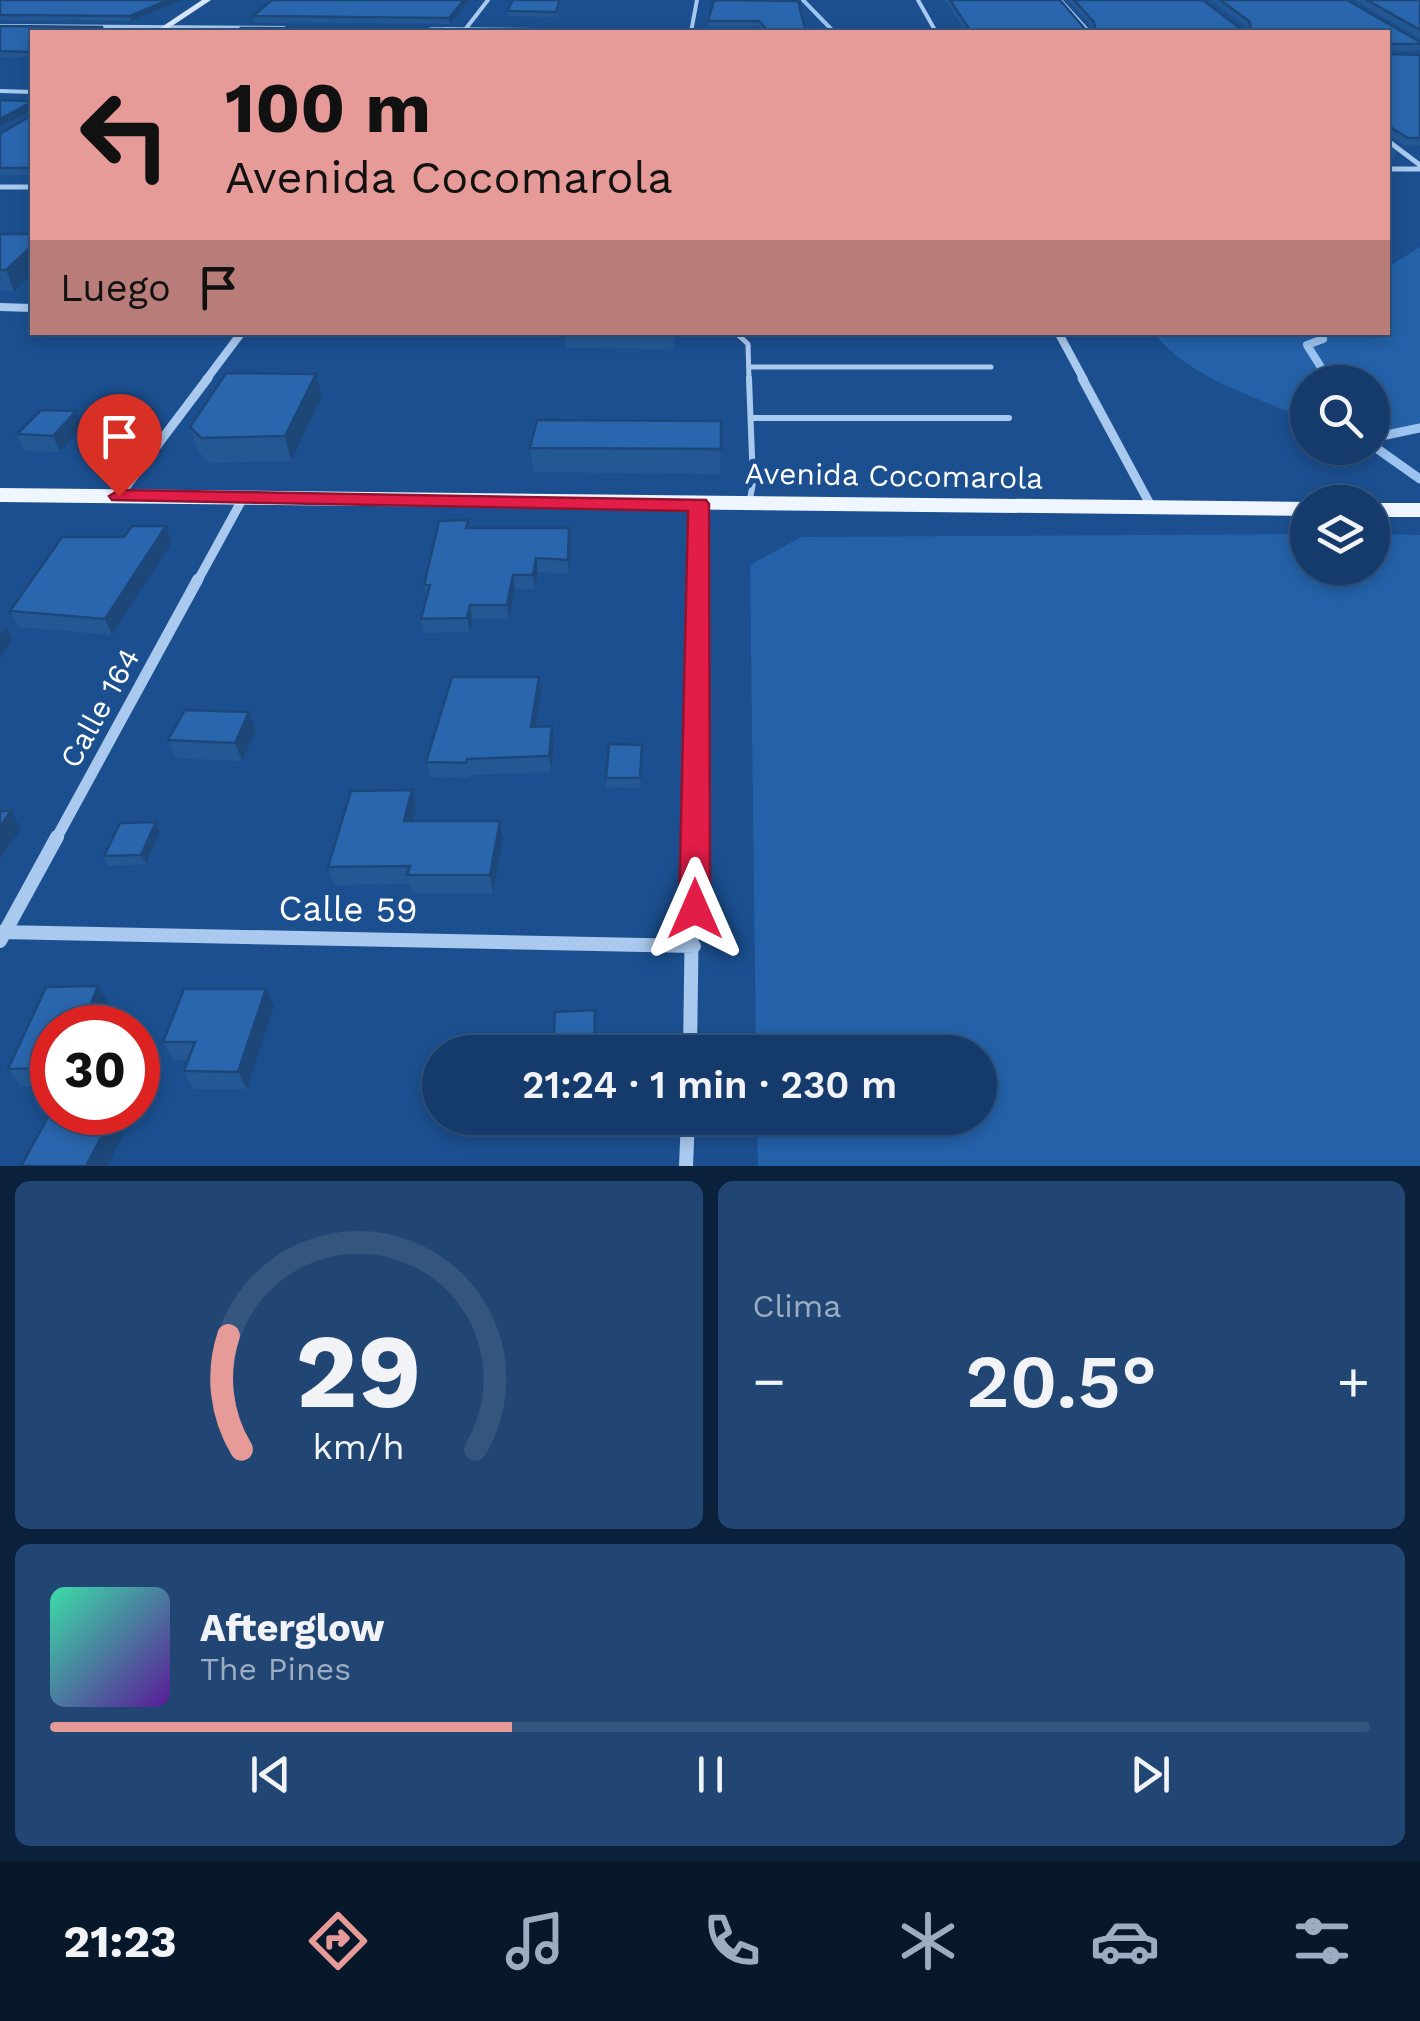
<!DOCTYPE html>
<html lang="es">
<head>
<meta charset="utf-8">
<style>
  :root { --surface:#143b6b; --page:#214673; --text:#f1f3f6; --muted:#9dadc1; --line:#33557e; --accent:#e69b98 }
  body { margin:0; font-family:"Work Sans",sans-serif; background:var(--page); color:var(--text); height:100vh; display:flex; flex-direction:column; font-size:38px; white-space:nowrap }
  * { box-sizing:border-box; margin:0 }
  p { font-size:32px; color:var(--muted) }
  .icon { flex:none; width:55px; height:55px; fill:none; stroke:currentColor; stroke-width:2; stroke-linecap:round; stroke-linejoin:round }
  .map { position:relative; height:1166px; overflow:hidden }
  .side { display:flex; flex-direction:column; gap:15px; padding:15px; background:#0b203b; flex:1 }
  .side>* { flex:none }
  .hud { position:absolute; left:30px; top:30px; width:1360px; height:305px; border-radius:0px; box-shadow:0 5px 15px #0003,0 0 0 2px var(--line); background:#e69b98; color:#111; overflow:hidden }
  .controls { position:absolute; left:1290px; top:365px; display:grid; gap:20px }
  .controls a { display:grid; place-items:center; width:100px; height:100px; border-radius:50%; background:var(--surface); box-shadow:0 5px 15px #0003,0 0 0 2px var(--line); font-size:50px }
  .speed { position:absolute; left:30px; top:1005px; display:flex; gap:20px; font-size:50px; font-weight:700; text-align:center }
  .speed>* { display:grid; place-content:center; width:130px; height:130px; border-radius:50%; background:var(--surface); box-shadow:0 5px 15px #0003,0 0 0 2px var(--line); line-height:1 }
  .speed .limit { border:15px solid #d22; background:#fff; color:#111 }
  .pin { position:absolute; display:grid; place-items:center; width:85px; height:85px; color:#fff; margin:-102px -42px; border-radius:50% 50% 50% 0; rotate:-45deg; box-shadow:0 0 10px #0007 }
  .pin .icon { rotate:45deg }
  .me { position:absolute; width:110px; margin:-55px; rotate:0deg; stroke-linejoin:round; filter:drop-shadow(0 0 8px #0008) }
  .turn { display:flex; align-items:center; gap:35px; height:210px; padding:0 30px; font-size:45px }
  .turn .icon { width:130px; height:130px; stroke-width:2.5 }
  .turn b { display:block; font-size:70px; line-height:85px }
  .then { display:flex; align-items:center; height:95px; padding:0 30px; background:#0003; gap:20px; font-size:38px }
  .big { font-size:75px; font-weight:600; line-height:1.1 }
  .side .tile { flex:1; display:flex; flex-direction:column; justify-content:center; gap:15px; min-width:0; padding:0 35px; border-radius:15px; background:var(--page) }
  .side .dial { align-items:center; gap:0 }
  .dial svg { height:260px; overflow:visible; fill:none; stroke:var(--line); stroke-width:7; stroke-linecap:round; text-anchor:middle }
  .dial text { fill:var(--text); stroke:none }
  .song { display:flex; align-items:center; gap:30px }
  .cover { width:120px; height:120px; border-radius:15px; background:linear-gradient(135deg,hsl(160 70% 55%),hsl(270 70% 35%)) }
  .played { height:10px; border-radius:5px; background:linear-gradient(90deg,var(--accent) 35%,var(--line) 35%) }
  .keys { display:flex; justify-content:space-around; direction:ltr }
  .heat { display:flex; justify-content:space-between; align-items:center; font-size:55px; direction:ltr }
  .side .tiles { flex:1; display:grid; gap:15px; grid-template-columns:1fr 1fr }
  .tile:last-child { grid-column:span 2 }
  .trip { position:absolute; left:422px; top:1035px; width:575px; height:100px; border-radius:50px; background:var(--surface); box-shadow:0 5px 15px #0003,0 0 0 2px var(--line); font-weight:600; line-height:100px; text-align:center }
  .tabs { display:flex; height:160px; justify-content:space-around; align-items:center; background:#08182b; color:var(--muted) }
  .tabs .icon { width:70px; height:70px }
  .tabs .current { color:var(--accent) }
  .tabs b { font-size:45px; color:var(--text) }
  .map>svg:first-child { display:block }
  .green { fill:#2461a8 }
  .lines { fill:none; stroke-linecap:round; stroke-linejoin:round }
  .stream-far2 { stroke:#9cc4f0; stroke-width:4 }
  .stream-far1 { stroke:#9cc4f0; stroke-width:8 }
  .stream { stroke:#9cc4f0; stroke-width:9 }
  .service-far1 { stroke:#a9c9ee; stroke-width:5 }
  .service { stroke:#a9c9ee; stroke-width:6 }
  .minor-far5 { stroke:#a9c9ee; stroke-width:4 }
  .minor-far4 { stroke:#a9c9ee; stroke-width:5 }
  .minor-far3 { stroke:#a9c9ee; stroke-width:8 }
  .minor-far2 { stroke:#a9c9ee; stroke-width:9 }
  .minor-far1 { stroke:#a9c9ee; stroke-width:11 }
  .minor { stroke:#a9c9ee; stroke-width:14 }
  .secondary { fill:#d6e6fa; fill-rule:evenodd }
  .primary { fill:#f0f6ff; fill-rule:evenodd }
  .wall { fill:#245895 }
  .shaded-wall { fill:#1d4779 }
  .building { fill:#2a66ad; stroke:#1d4779; stroke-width:2.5 }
  .route { fill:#e11d48; stroke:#92132f; stroke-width:2.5 }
  .labels { text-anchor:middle; stroke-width:10; stroke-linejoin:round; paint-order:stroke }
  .street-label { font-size:30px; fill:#fff; stroke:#1b4f8f }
  .near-street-label { font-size:35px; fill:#fff; stroke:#1b4f8f }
</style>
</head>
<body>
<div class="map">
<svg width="1420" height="1166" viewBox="0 0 1420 1166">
  <rect width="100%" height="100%" fill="#1b4f8f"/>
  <path class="green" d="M1420 247V432L1373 427 1372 382H1308L1307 419C1262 400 1182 375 1155 333L1388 332V267Z
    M1307 534 1308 568H1372L1373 534 1420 535V1166H758L757 1118H980V1052H756L750 565 801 537Z"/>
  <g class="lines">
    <path class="stream-far2" d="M803 0 834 32"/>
    <path class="stream-far1" d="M1318 332 1323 339 1307 345 1329 380"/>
    <path class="stream" d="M1323 382 1329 381 1327 378
      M1372 438 1420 428
      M1372 445 1420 479"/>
    <path class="service-far1" d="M735 332 748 344 749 380
      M749 367H991"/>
    <path class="service" d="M751 418H1009
      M749 504 753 483 749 378"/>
    <path class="minor-far5" d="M918 0 936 32
      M1060 0 1089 32
      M0 26 284 28
      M431 29 759 32
      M464 31 488 0
      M691 32 697 0
      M0 91 32 92"/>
    <path class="minor-far4" d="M1388 141 1420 165
      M1388 169H1420
      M0 187H32"/>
    <path class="minor-far3" d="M0 307 32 308
      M1058 332 1084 380
      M206 380 242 332"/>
    <path class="minor-far2" d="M1082 378 1152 508
      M119 496 208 378
      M197 582 243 498
      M697 582 698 505"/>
    <path class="minor-far1" d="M56 839 198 579
      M693 839 697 579"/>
    <path class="minor" d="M0 932 694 946
      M0 941 57 837
      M690 1052 693 837
      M686 1166 688 1118"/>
    <path class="secondary" d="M202 0H211L163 32H154Z"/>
    <path class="primary" d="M0 488 1308 502H1310L1308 516 0 502Z
      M1372 503H1420V517H1372Z"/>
  </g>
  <path class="wall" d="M0 0H182L131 21 0 20Z
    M272 0H469L450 24 255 22 253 16Z
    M513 0H562L557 17 508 16 507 11Z
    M945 0H1060L1086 30 1093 28 1068 0H1203L1242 30 1248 29 1247 27 1210 0H1347L1420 42V50L1388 51V32H966Z
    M1355 0H1420V38Z
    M771 1H798L760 32 762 30 759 26H708V21Z
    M0 26 32 32V57H0Z
    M1388 54 1420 55V145L1405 146 1388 135Z
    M0 100 32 101V175H0V134L32 115V110L0 127Z
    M1388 145 1397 152 1394 159H1388Z
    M0 234 14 291H0Z
    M564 332H675L674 349 565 348Z
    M322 397 291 461 209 463 198 451 190 427Z
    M76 411 82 427 60 452 24 451 17 434Z
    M721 421 720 474 533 472 530 448Z
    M166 526 172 542 112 635 19 627 10 611 124 537Z
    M469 528H569L571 542 569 574 538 572 535 589H515L509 619H472L470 632 424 633 421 619 427 598 424 585Z
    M541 692 536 727 554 742 551 772 470 775V778L430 777 426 762Z
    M249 712 256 731 242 761 176 758 168 740Z
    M642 745 640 788 606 787V778Z
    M416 808 413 821H500L503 839 493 893H412L410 884 334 885 328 867Z
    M156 822 160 831 146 864 108 866 104 856Z
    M98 986 109 1004 100 1028H52V1086L21 1087 8 1069 46 987Z
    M274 1007 247 1089H194L184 1071 188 1060H173L163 1042Z
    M486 1118H561L559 1129 530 1127 529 1123Z"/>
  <path class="shaded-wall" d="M168 0H182L131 21 130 16Z
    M464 0H469L450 24 449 18Z
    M103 27 105 32H89Z
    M32 102V110L0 127V119Z
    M32 246V274L14 291 6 270Z
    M316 374 322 397 291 461 285 436Z
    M76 411 82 427 60 452 53 436Z
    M166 526 172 542 112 635 105 619Z
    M569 528 571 542 569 574 568 560Z
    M536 558 538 572 535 589 533 575Z
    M513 575 515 589 509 619 507 605Z
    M470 605 472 619 470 632 467 618Z
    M6 627 12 640 0 658V635Z
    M539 677 541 692 533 742 531 727Z
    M249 712 256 731 242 761 235 743Z
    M552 726 554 742 551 772 549 756Z
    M412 790 416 808 409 839 404 821Z
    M11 811 21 829 0 859V827Z
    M500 821 503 839 493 893 490 875Z
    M156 822 160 831 146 864 141 855Z
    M98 986 109 1004 100 1028H81Z
    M266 989 274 1007 247 1089 238 1072Z
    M111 1118 123 1135 107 1166H86Z"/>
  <path class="building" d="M0 0H168L130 16 0 15Z
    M272 0H464L449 18 253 16Z
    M513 0H560L556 12 507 11Z
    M714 0 798 1 806 32H705H760L765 28 759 21H708Z
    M950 0H1060L1086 30 1095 29 1094 22 1074 0H1203L1242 30 1251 28 1249 21 1220 0H1347L1420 42V44H1390L1388 46V32H971Z
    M1367 0H1420V30Z
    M0 26 103 27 89 32H32V52L0 51Z
    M241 28 441 29 438 32H235Z
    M1388 54 1420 55V138H1408L1390 127 1388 130Z
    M0 100 32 101V102L0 119Z
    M32 103V168H0V134L32 115Z
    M0 234H32V246L6 270H0Z
    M226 373 316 374 285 436 201 438 190 427Z
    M41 410 76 411 53 436 17 434Z
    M537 420 721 421V449L530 448Z
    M468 520 466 528H569L568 560 536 558 533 575H513L507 605H470L467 618 421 619 430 585H424L439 521Z
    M132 526H166L105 619 10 611 62 537H124Z
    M452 677H539L531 727 552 726 549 756 467 759 466 763 426 762Z
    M185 710 249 712 235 743 168 740Z
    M609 744 642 745 640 778H606Z
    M412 790 404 821H500L490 875H407L410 866 328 867 351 791Z
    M0 811H11L0 827Z
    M156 822 141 855 104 856 120 823Z
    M98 986 81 1028H52V1068L8 1069 46 987Z
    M184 989H266L238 1072 184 1071 195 1042H163Z
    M595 1010 594 1052H553L555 1012Z
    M52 1110V1112H73L111 1118 86 1166H21Z
    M529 1118H558V1120Z"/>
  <path class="route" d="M119 490 706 500 709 504 710 909 706 918 695 922 684 918 679 909 688 511 112 500 109 496Z"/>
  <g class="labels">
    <g class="street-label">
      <text transform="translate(894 476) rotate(1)" y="10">Avenida Cocomarola</text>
      <text transform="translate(100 708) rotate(-61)" y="10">Calle 164</text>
    </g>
    <g class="near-street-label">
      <text transform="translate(348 909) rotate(1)" y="12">Calle 59</text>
    </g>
  </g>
</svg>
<div class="controls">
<a><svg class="icon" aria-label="search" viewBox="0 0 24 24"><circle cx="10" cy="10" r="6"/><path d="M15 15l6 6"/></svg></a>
<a><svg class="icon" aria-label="layers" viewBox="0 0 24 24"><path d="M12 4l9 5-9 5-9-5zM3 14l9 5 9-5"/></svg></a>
</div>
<div class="speed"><div class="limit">30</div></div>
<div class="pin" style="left:119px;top:496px;background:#d93025"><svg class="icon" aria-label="arrive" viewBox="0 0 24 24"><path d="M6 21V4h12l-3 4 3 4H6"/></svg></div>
<svg class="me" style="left:695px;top:909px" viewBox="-20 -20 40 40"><path d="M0-17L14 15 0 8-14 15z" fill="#e11d48" stroke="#fff" stroke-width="4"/></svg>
<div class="trip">21:24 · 1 min · 230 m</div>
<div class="hud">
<div class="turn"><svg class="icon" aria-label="left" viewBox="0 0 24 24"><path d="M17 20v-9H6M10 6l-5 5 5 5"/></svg><div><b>100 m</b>Avenida Cocomarola</div></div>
<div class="then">Luego<svg class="icon" aria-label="arrive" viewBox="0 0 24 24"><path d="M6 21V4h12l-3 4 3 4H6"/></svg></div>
</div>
</div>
<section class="side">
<div class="tiles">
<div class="tile dial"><svg viewBox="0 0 100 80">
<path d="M14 69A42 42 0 1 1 86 69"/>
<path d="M14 69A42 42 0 0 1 10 34" stroke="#e69b98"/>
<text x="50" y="56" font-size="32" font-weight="700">29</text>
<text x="50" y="72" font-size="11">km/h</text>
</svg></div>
<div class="tile"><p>Clima</p>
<div class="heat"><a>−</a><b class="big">20.5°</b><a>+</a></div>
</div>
<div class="tile">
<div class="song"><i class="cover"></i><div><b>Afterglow</b><p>The Pines</p></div></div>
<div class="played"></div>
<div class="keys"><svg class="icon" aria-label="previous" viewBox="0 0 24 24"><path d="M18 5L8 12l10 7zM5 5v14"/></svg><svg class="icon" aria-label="pause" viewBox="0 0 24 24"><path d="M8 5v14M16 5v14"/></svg><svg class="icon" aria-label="next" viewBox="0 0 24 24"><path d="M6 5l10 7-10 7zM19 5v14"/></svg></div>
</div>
</div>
</section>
<nav class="tabs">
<b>21:23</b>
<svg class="icon current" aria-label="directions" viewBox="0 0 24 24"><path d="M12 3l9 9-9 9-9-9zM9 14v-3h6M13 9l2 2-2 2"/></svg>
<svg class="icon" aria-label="music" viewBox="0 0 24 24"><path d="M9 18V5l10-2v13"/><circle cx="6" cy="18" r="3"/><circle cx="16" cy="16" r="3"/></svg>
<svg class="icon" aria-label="phone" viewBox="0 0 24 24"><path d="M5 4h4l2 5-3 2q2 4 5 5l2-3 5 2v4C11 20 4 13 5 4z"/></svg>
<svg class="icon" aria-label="climate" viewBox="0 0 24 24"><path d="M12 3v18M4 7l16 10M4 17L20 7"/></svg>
<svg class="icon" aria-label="car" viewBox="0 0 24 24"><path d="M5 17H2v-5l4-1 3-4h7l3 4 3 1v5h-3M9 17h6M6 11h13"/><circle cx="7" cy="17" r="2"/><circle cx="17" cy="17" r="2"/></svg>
<svg class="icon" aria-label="filters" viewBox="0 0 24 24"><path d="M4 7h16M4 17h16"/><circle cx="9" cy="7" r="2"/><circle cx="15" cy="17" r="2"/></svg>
</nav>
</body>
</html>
